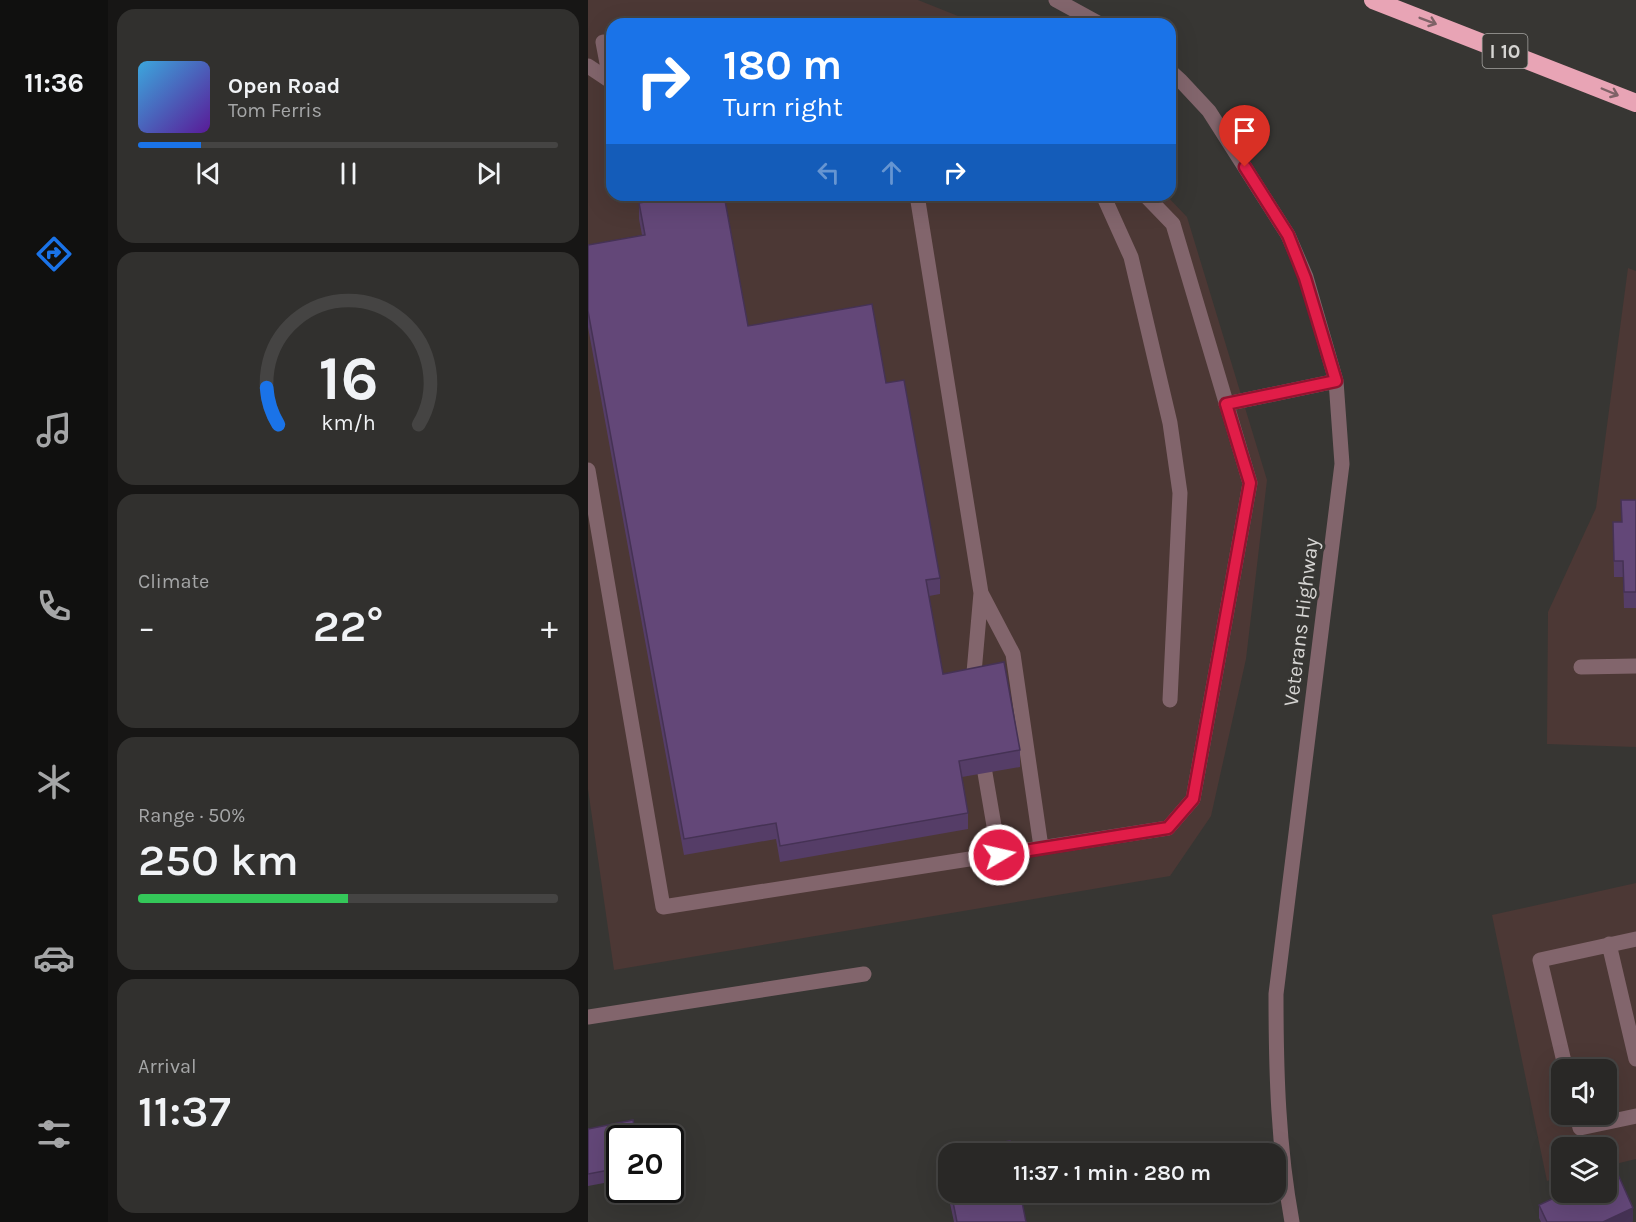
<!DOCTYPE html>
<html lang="en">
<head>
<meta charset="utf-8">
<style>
  :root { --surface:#292826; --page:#31302e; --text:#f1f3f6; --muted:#a5a6a7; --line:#454443; --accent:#1a73e8 }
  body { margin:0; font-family:Karla,sans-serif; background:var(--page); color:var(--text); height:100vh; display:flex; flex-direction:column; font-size:22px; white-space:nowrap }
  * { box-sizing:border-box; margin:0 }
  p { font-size:20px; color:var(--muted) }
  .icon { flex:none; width:33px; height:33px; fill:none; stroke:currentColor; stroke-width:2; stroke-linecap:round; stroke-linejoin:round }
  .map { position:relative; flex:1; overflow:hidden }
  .side { display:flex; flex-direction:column; gap:9px; padding:9px; background:#171615; width:480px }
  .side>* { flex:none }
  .hud { position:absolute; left:18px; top:18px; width:570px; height:183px; border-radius:18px; box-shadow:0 6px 24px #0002,0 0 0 2px var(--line); background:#1a73e8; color:#fff; overflow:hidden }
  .controls { position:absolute; left:963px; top:1059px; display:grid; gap:12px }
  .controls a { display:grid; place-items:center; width:66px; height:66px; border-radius:12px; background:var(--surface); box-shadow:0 6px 24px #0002,0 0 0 2px var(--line); font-size:30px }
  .speed { position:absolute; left:18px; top:1125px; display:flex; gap:12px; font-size:30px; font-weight:700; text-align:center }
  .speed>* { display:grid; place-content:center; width:78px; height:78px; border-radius:50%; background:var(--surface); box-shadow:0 6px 24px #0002,0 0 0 2px var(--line); line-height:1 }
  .speed .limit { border:3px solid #111; border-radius:9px; background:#fff; color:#111 }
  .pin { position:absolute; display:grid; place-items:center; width:51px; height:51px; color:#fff; margin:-62px -26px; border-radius:50% 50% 50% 0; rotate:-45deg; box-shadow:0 0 6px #0007 }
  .pin .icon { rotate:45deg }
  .me { position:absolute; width:66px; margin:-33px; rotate:81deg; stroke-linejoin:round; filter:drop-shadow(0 0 4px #0008) }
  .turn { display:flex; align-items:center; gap:21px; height:126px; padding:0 18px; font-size:27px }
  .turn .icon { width:78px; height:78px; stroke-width:2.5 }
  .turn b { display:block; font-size:42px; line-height:51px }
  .lanes { display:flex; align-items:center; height:57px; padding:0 18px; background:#0003; justify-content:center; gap:30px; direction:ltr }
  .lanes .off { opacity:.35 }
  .big { font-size:45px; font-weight:600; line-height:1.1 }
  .side .widget { flex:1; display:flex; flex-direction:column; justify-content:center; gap:9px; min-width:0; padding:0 21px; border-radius:18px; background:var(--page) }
  .side .dial { align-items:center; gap:0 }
  .dial svg { height:156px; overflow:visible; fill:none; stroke:var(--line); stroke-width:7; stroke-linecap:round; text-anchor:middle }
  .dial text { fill:var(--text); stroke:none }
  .song { display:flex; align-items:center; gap:18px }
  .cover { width:72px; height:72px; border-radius:9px; background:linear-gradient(135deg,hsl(200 70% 55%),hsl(270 70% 35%)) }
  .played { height:6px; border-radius:3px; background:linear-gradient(90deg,var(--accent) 15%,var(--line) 15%) }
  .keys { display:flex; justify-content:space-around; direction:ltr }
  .heat { display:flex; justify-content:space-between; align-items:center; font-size:33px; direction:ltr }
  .charge { height:9px; border-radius:4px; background:linear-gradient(90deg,#34c759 50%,var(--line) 0) }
  .trip { position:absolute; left:350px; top:1143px; width:348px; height:60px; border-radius:18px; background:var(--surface); box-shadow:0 6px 24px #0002,0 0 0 2px var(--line); font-weight:600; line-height:60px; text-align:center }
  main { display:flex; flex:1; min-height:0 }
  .tabs { display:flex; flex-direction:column; width:108px; justify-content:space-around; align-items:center; background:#10100f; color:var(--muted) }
  .tabs .icon { width:42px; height:42px }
  .tabs .current { color:var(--accent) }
  .tabs b { font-size:27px; color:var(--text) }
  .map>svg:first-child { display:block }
  .commercial { fill:#4c3835; fill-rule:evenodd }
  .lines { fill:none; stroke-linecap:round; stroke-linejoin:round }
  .minor { stroke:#82656c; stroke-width:15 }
  .highway { stroke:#e8a4b5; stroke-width:18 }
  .wall { fill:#553d67 }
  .shaded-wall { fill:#453254 }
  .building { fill:#634778; stroke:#453254; stroke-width:1.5 }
  .oneway { stroke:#7e6267 }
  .route-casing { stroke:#92132f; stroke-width:15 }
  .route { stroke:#e11d48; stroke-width:10 }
  .labels { text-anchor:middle; stroke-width:6; stroke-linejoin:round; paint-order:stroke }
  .shield { fill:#373633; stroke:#a6a5a2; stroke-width:1.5 }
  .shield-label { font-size:20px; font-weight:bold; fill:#d5d4d2 }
  .street-label { font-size:21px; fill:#d5d4d2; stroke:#373633 }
</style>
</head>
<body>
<main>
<nav class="tabs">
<b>11:36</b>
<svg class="icon current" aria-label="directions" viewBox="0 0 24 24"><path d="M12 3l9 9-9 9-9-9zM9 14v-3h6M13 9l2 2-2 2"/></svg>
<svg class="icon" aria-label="music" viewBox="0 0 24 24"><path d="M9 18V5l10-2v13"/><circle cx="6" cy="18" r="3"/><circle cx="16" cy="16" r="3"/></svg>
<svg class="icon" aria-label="phone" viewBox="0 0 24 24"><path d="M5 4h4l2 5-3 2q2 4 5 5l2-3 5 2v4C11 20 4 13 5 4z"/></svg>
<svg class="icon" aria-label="climate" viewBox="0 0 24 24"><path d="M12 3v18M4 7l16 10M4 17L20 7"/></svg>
<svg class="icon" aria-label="car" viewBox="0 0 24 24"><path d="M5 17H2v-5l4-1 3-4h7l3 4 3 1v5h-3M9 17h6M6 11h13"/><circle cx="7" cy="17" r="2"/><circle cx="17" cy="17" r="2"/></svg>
<svg class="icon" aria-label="filters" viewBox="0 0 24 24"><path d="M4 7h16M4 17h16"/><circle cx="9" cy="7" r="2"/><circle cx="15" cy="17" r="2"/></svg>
</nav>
<section class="side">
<div class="widget">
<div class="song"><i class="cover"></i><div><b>Open Road</b><p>Tom Ferris</p></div></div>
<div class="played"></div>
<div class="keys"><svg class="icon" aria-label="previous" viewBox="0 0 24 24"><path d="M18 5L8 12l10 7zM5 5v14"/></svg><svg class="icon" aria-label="pause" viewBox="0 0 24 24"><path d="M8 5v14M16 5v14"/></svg><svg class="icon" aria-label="next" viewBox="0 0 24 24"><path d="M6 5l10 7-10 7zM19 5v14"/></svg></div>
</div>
<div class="widget dial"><svg viewBox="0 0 100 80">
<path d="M14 69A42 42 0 1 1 86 69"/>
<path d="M14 69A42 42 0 0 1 8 50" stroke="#1a73e8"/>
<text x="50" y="56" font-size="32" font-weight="700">16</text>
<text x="50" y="72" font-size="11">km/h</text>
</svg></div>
<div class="widget"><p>Climate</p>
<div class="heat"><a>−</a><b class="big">22°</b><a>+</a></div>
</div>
<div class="widget"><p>Range · 50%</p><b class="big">250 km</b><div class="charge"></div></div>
<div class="widget"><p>Arrival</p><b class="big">11:37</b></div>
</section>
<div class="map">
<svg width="1048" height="1222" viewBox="0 0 1048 1222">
  <rect width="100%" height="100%" fill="#373633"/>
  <path class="commercial" d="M0 0H330L390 24H24V195H578L599 217 679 480 658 659 623 816 582 876 26 970 0 789Z
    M1040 268 1048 271V747L959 744 960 612 1008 508Z
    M1048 883V1159L1019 1166 1018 1148H974L973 1177 959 1181 904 915ZM974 1070H1018V1114H974Z"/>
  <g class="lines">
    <path class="minor" d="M468 0 512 24
      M15 42 22 79
      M0 66 24 82
      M582 71 593 81 621 111 700 235 718 277 748 381 754 464 688 994C688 1071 690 1146 704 1222
      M329 195 393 593 425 654 453 847
      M515 195 543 257 582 423 592 493 582 700
      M638 404 748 381
      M0 470 75 907 580 828 605 799 662 483 585 224 557 195
      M993 667 1048 666
      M385 684 393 593
      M397 773 411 855
      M1021 944 1048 1059
      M0 1017 276 974
      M978 1070 952 960 1048 939
      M989 1114 992 1128 1048 1116"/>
    <path class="highway" d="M785 0 1048 103"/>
  </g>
  <path class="wall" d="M51 203 160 326 298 383 352 578V594L341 596 355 674 432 750V767L374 777 380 813V829L192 862 188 839 96 855 0 327V245L54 235 51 219Z
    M1048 500V608H1036L1035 577H1026L1025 522H1033Z
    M0 1129 32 1138V1180L0 1186Z
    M355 1154H360V1192H432L438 1222H366L355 1171Z
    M951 1205 1045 1221 1043 1222H953L951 1218Z"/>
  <path class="shaded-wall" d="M1045 1208V1221L1043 1222H1015Z"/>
  <path class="building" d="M94 195H136L160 326 284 304 298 383 316 380 352 578 338 580 355 674 416 662 432 750 371 761 380 813 192 846 188 823 96 839 0 311V245L57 235 51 203Z
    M1033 500H1048V592H1036L1035 561H1026L1025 522H1034Z
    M45 1120 48 1138H32V1168L0 1174V1129Z
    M422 1141 424 1154H360V1178L355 1154Z
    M1028 1170 1045 1208 1015 1222H959L951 1205 979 1192H1018V1174Z
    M363 1192H432L438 1222H369Z"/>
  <defs><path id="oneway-shaft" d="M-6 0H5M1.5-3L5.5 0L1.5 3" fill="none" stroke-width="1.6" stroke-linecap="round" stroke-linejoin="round" transform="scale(1.5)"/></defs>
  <g class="oneway">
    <use href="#oneway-shaft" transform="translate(840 21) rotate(21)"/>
    <use href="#oneway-shaft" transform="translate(1022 92) rotate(23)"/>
  </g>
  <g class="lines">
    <defs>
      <path id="route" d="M411 855 580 828 605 799 662 483 638 404 748 381 717 278 700 235 657 167"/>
    </defs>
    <use href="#route" class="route-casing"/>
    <use href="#route" class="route"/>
  </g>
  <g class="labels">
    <rect class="shield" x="894.5" y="34" width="45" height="34" rx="4.5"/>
    <g class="shield-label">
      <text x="917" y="58">I 10</text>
    </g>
    <g class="street-label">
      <text transform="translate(713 622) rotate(-83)" y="7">Veterans Highway</text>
    </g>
  </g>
</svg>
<div class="controls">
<a><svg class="icon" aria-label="sound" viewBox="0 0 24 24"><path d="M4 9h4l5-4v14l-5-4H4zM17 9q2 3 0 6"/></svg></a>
<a><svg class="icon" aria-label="layers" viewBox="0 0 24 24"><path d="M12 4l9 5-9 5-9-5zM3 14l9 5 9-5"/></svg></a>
</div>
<div class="speed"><div class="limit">20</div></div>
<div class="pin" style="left:657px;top:167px;background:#d93025"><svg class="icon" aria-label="arrive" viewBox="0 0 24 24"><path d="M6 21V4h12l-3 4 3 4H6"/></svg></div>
<svg class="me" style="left:411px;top:855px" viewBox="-20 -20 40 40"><circle r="17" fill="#e11d48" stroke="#fff" stroke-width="3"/><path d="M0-11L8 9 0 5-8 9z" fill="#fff"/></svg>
<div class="trip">11:37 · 1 min · 280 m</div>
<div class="hud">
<div class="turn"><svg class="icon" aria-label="right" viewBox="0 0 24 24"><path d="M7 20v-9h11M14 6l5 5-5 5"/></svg><div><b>180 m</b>Turn right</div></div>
<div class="lanes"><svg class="icon off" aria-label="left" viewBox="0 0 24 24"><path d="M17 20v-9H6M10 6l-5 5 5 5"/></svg><svg class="icon off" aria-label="ahead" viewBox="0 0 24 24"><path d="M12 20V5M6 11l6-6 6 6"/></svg><svg class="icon" aria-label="right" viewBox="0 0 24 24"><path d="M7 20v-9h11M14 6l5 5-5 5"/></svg></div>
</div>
</div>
</main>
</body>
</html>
